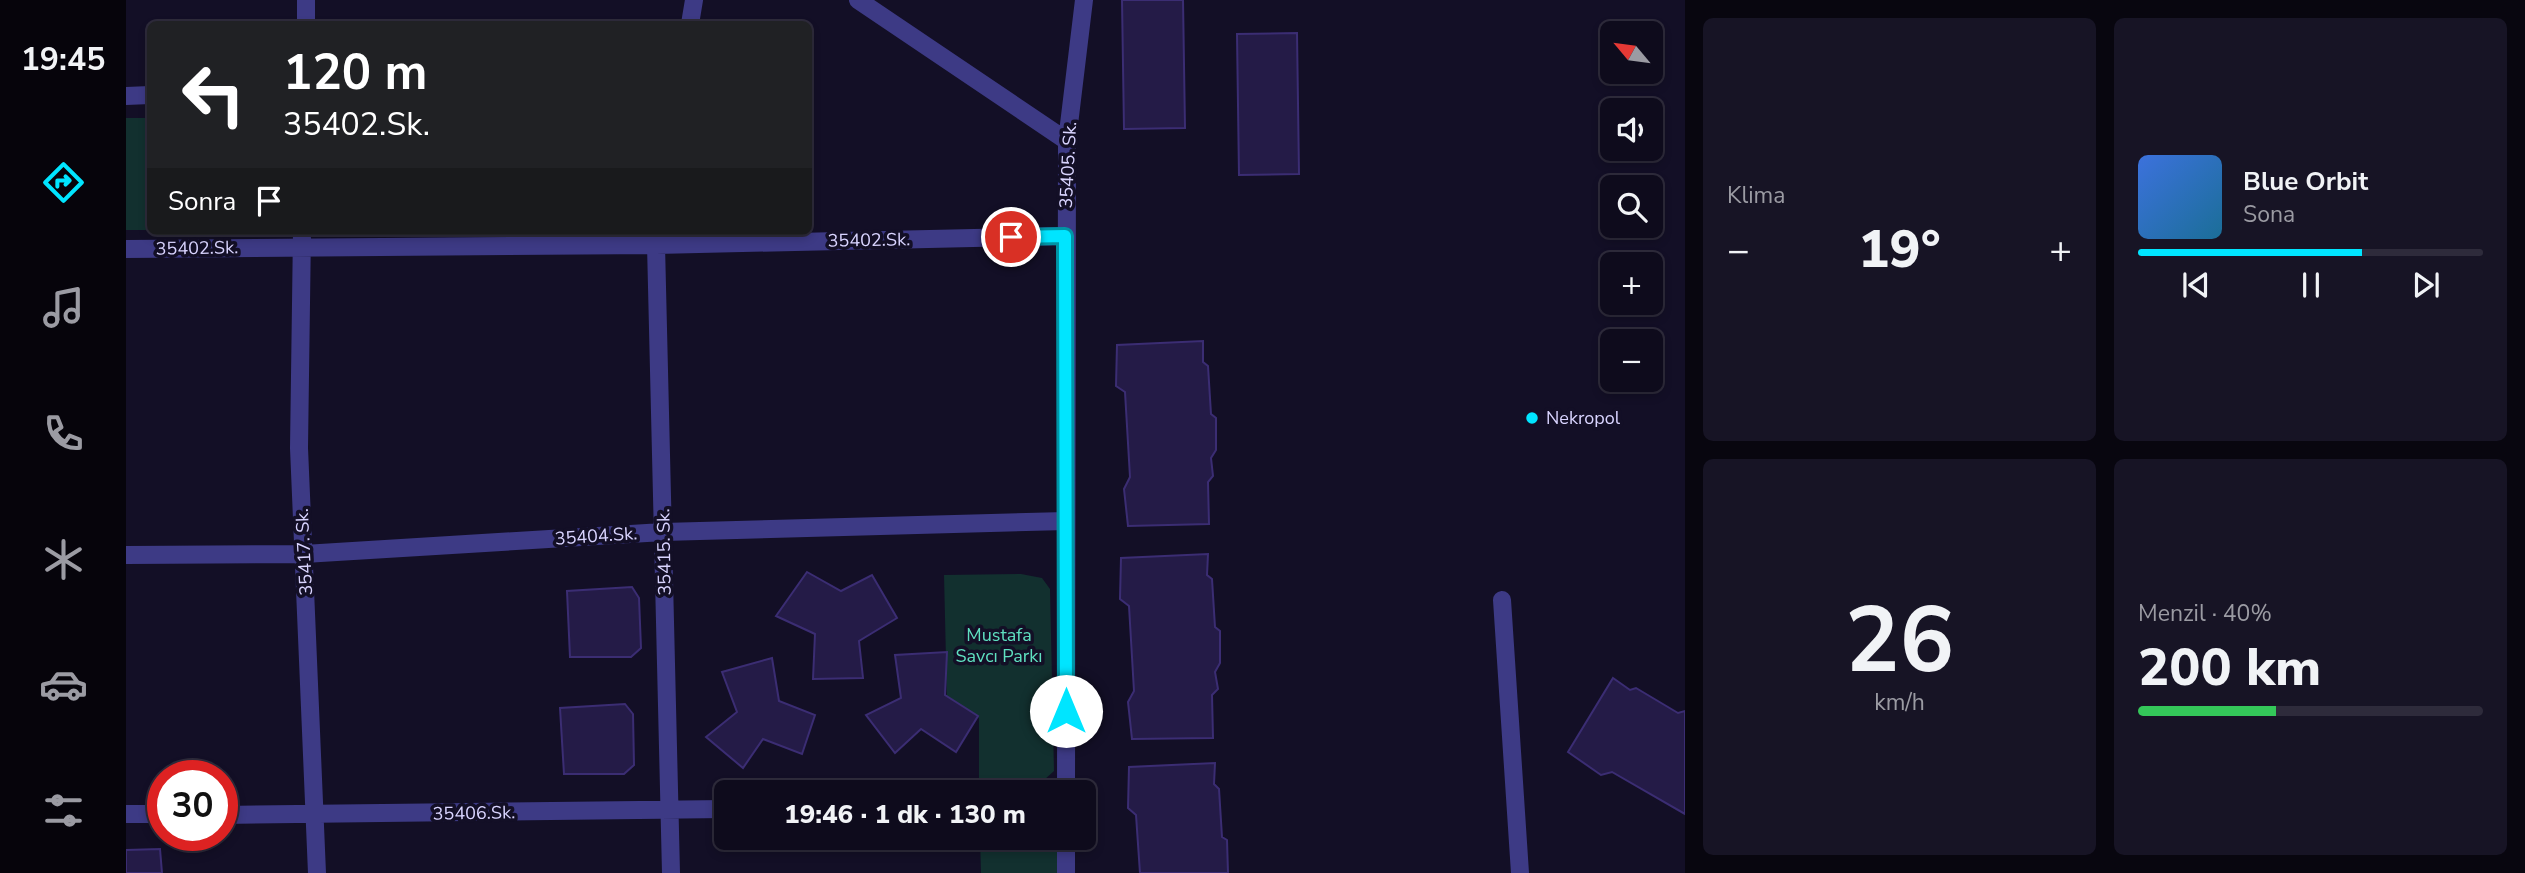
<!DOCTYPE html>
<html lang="tr">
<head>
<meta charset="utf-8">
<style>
  :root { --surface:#0e0b1c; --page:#171425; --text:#f1f3f6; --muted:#9b9ba3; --line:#2e2b3b; --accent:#00e5ff }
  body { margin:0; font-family:"Nunito Sans",sans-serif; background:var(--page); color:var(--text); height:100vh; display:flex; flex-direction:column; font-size:26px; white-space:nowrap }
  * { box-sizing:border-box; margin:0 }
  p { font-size:23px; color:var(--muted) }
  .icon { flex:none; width:38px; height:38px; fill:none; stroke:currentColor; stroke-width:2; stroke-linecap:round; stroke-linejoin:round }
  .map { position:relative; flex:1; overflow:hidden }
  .details { display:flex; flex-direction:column; gap:18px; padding:18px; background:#08060f; width:840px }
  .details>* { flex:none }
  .hud { position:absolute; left:21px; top:21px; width:665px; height:214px; border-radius:10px; box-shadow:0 4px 10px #0003,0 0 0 2px var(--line); background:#202124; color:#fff; overflow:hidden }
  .needle { width:46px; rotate:299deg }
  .tools { position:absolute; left:1474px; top:21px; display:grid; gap:14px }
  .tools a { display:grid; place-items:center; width:63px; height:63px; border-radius:10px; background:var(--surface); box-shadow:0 4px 10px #0003,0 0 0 2px var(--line); font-size:35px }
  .speed { position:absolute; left:21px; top:760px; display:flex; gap:14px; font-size:35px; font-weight:700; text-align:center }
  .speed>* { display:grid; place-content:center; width:91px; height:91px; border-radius:50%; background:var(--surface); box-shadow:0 4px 10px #0003,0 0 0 2px var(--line); line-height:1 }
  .speed .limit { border:10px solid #d22; background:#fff; color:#111 }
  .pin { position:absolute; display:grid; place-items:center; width:60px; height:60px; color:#fff; margin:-30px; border:4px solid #fff; border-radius:50%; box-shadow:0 2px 7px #0007 }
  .me { position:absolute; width:77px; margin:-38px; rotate:0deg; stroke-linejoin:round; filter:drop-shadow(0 0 5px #0008) }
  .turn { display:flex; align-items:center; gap:24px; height:147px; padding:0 21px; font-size:32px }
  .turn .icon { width:91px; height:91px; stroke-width:2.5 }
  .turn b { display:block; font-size:49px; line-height:60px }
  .then { display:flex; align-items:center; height:66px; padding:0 21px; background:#0003; gap:14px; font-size:26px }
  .big { font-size:52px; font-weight:800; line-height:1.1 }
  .details .tile { flex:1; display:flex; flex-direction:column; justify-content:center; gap:10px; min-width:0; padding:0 24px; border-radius:10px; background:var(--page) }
  .details .dial { align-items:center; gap:0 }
  .dial b { font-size:91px; line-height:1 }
  .song { display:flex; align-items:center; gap:21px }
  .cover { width:84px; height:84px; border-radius:10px; background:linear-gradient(135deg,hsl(220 70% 55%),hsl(200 70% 35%)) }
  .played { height:7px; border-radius:4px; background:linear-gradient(90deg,var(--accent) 65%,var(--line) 65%) }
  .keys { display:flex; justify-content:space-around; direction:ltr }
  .heat { display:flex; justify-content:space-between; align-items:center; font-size:38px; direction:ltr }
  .charge { height:10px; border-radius:5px; background:linear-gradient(90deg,#34c759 40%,var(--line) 0) }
  .details .tiles { flex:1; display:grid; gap:18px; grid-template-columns:repeat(2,1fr) }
  .trip { position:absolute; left:588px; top:780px; width:382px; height:70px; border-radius:10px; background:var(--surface); box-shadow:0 4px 10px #0003,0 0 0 2px var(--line); font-weight:800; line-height:70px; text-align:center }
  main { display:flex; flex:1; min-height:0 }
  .dock { display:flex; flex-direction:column; width:126px; justify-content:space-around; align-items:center; background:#06040b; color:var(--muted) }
  .dock .icon { width:49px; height:49px }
  .dock .active { color:var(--accent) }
  .dock b { font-size:32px; color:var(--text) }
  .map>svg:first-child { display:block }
  .green { fill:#12302f }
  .building { fill:#241b47; stroke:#3b2d73; stroke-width:2 }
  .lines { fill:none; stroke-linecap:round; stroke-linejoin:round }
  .minor { stroke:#3d3a85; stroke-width:18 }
  .route-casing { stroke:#0095a6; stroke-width:18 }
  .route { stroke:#00e5ff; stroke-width:12 }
  .poi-dot { fill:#00e5ff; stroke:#130f26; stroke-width:2.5 }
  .labels { text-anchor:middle; stroke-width:7; stroke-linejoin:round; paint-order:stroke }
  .street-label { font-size:18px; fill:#d9d4ff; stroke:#130f26 }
  .poi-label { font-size:18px; fill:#d9d4ff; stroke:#130f26; text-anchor:start }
  .park-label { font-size:18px; fill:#5fe0c0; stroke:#130f26 }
</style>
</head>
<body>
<main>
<nav class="dock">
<b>19:45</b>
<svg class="icon active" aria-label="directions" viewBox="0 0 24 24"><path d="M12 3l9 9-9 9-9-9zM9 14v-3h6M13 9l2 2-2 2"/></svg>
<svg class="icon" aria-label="music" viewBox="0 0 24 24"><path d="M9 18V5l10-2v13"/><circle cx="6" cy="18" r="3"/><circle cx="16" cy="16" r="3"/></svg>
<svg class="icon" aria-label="phone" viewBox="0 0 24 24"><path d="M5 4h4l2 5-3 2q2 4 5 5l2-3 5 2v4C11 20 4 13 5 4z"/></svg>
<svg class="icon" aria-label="climate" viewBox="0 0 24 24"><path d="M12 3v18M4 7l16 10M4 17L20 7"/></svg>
<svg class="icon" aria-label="car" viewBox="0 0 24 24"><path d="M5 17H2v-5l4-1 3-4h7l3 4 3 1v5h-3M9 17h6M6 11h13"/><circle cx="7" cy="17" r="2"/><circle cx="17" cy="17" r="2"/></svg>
<svg class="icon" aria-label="filters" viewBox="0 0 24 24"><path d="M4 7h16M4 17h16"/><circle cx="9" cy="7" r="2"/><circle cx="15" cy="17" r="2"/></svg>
</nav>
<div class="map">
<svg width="1559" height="873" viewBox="0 0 1559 873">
  <rect width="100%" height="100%" fill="#130f26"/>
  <path class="green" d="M0 118H24V230H0Z
    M895 574 916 578 924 589 928 771 918 780H853V718L821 702 818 575Z
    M854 838H935L936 873H855Z"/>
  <path class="building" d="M996 0H1057L1059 128 998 129Z
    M1171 33 1173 174 1113 175 1111 34Z
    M1077 341V362L1082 366 1085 414 1090 418V450L1085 458 1087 476 1082 482 1083 524 1002 526 998 489 1004 477 999 392 990 386 991 345Z
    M1082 554 1081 575 1086 579 1089 627 1094 631V663L1089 672 1092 689 1086 695 1087 738 1006 739 1002 702 1008 691 1003 606 994 599 995 558Z
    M681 572 715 591 746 575 771 618 733 641 737 678 687 679 689 634 650 616Z
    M506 587 513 598 515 648 505 657H444L441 591Z
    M821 652 819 695 852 716 830 752 795 729 769 753 740 715 775 698 769 655Z
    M646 658 653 701 689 715 676 754 637 739 617 768 580 737 611 712 596 672Z
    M1487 678 1504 690 1510 688 1552 713 1559 711V814L1486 772 1475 775 1442 752Z
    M499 704 507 714 508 765 498 774H438L434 708Z
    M1089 763 1088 784 1093 789 1096 837 1101 840 1102 873H1014L1010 815 1002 808 1003 767Z
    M34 849 36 873H0V850Z"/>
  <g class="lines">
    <path class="minor" d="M180 0V24
      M732 0 941 141
      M564 24 568 0
      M0 96 24 95
      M176 231 173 448 191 873
      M532 231 530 245 545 873
      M0 249 530 245 939 236
      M0 555 178 554 537 532 940 521
      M1376 600 1394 873
      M940 793 941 141 958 0
      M0 814H37
      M96 815 600 809
      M940 873V838"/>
  </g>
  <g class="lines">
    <defs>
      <path id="route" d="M885 237 939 236 940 711"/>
    </defs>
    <use href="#route" class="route-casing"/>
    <use href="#route" class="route"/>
  </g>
  <circle class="poi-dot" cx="1406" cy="418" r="7"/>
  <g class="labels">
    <g class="street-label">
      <text transform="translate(942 165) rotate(-87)" y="6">35405. Sk.</text>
      <text transform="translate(743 240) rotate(-1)" y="6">35402.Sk.</text>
      <text transform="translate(71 248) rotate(-1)" y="6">35402.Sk.</text>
      <text transform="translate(470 536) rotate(-4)" y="6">35404.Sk.</text>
      <text transform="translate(178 552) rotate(-93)" y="6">35417. Sk.</text>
      <text transform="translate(538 552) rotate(-91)" y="6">35415. Sk.</text>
      <text transform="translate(348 813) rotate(-1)" y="6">35406.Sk.</text>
    </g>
    <g class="poi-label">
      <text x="1420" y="424">Nekropol</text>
    </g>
    <g class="park-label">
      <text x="873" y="641">Mustafa<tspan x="873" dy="21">Savcı Parkı</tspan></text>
    </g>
  </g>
</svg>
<div class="tools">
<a><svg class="needle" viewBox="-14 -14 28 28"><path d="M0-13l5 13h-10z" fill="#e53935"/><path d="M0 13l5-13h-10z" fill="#9b9ba3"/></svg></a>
<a><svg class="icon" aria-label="sound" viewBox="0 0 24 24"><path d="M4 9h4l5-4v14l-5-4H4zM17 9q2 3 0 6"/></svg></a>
<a><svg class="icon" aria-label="search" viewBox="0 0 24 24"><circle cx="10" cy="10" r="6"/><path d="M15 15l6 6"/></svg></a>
<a>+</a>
<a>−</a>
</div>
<div class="speed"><div class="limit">30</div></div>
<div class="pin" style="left:885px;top:237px;background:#d93025"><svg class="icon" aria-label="arrive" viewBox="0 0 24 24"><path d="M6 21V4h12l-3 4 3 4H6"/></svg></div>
<svg class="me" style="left:940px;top:711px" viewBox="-20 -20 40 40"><circle r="19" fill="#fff"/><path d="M0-13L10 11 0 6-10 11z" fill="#00e5ff"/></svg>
<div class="trip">19:46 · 1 dk · 130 m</div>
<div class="hud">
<div class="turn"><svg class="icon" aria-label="left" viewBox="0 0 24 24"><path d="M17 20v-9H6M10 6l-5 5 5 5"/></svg><div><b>120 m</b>35402.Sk.</div></div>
<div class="then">Sonra<svg class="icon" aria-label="arrive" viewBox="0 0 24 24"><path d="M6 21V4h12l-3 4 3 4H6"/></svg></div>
</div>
</div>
<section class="details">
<div class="tiles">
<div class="tile"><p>Klima</p>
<div class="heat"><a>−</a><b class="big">19°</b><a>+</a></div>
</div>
<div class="tile">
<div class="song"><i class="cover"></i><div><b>Blue Orbit</b><p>Sona</p></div></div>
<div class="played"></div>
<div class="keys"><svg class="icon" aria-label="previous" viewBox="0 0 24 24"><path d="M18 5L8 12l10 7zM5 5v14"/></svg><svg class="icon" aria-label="pause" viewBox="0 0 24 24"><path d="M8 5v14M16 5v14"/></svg><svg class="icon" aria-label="next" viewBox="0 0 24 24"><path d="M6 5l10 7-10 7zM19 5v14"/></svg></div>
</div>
<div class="tile dial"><b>26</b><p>km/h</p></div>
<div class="tile"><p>Menzil · 40%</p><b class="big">200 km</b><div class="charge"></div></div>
</div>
</section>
</main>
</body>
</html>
